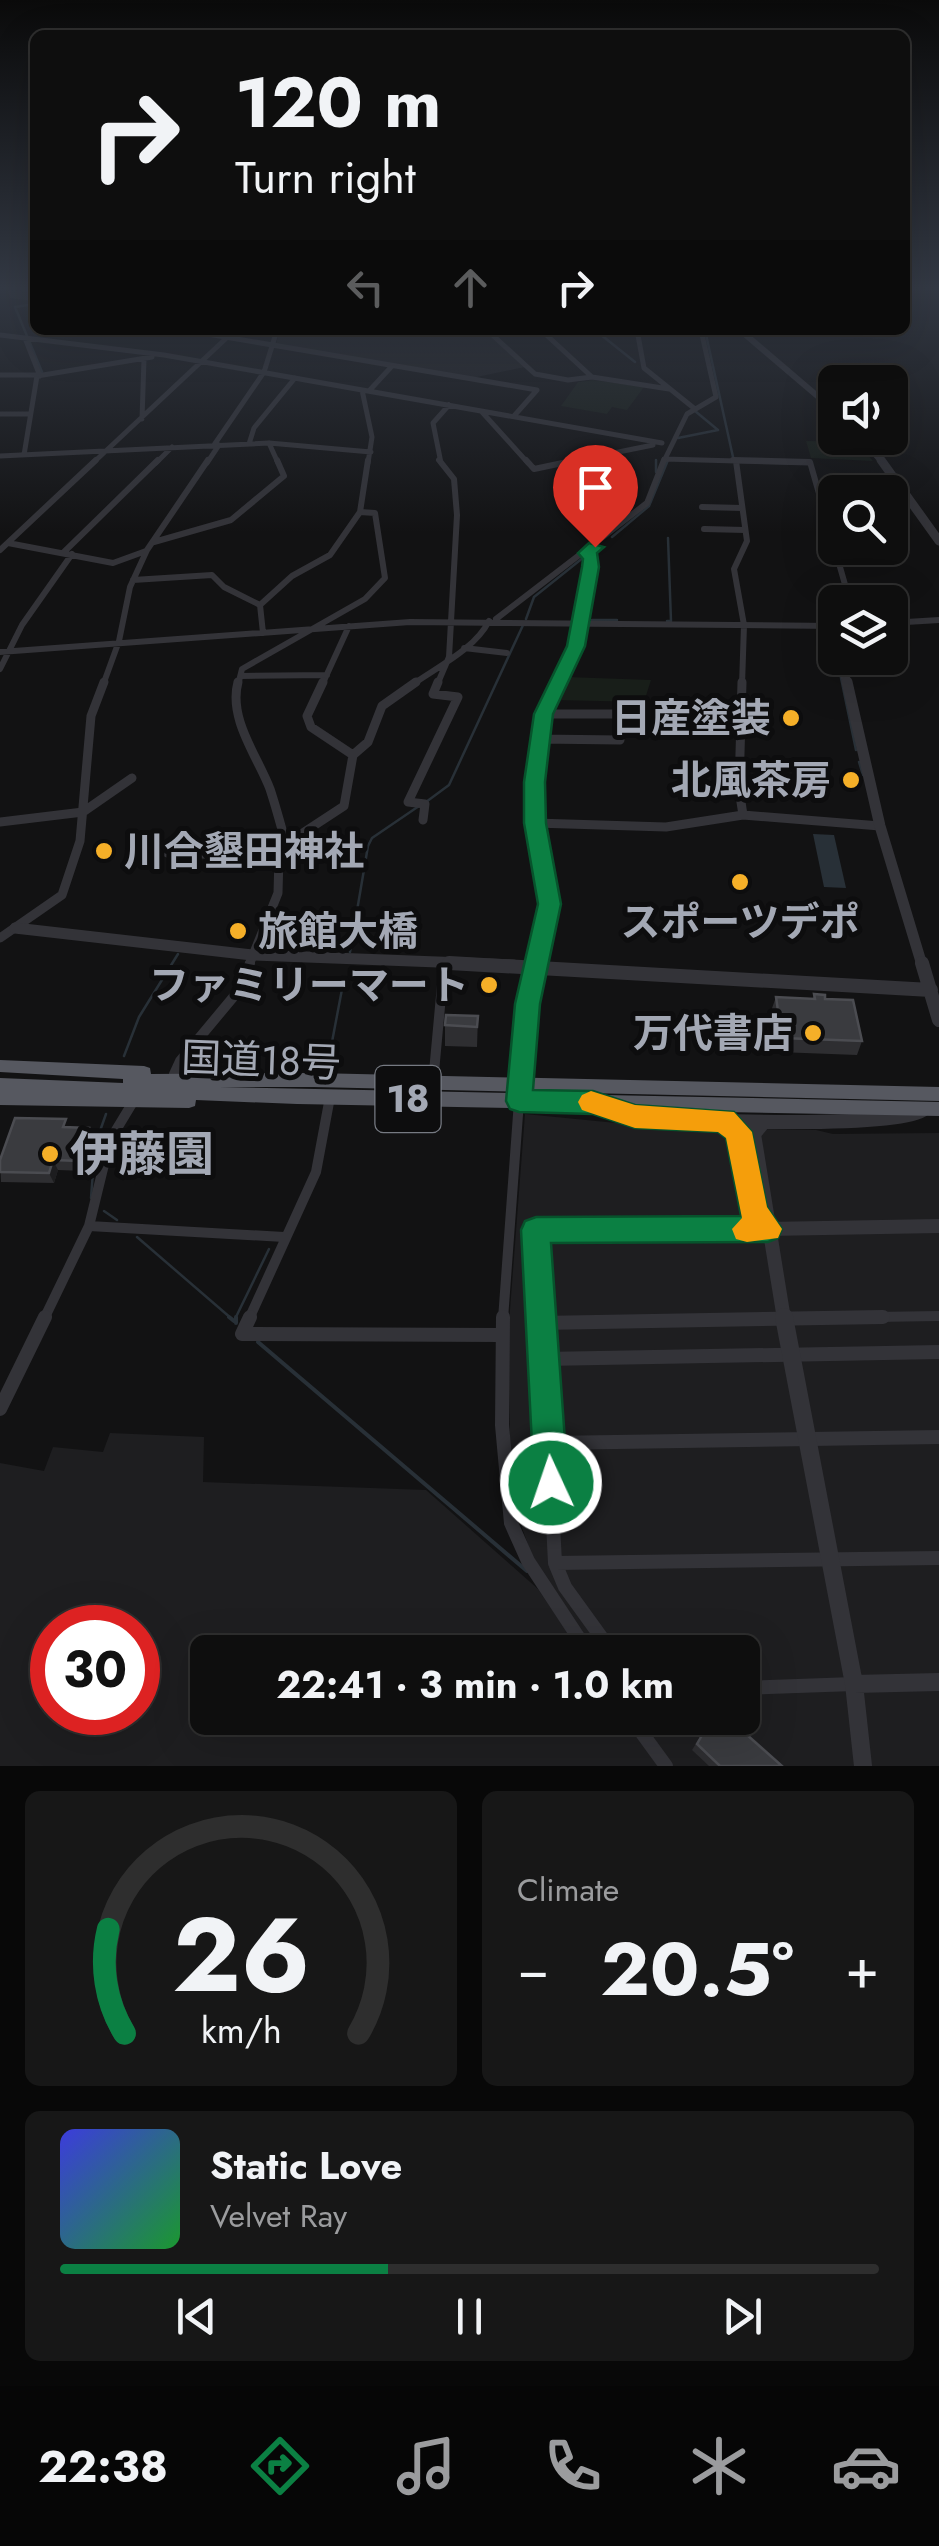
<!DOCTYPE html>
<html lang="en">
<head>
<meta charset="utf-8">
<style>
  :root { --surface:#0e0e0e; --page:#171717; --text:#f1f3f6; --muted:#9b9c9e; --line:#2e2e2e; --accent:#0b8043 }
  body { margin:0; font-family:Jost,"Noto Sans JP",sans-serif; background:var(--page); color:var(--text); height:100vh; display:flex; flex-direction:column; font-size:38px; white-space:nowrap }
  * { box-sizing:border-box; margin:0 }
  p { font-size:32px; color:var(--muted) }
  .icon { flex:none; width:55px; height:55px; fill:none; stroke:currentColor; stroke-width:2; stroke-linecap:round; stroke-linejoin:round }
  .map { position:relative; height:1766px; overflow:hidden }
  .sheet { display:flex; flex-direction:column; gap:25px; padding:25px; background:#080808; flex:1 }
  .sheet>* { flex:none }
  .top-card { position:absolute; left:30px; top:30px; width:880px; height:305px; border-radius:15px; box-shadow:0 10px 40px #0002,0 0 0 2px var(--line); background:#0e0e0e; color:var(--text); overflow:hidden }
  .controls { position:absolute; left:818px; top:365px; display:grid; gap:20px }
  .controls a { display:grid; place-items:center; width:90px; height:90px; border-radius:15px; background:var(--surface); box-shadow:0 10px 40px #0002,0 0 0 2px var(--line); font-size:50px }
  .speed { position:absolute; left:30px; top:1605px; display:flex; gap:20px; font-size:50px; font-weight:700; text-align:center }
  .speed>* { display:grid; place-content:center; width:130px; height:130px; border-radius:50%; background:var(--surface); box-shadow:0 10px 40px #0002,0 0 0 2px var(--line); line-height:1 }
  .speed .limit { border:15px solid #d22; background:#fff; color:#111 }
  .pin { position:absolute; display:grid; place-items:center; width:85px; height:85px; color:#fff; margin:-102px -42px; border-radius:50% 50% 50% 0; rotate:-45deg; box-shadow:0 0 10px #0007 }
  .pin .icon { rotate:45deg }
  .me { position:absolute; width:110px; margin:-55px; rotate:357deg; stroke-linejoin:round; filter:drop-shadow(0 0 8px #0008) }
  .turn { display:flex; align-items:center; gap:35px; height:210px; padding:0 40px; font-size:45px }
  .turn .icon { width:130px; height:130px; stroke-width:2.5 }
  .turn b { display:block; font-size:70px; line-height:85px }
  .lanes { display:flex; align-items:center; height:95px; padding:0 40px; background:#0003; justify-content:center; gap:50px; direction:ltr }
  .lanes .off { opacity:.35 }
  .big { font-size:75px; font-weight:700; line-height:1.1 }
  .sheet .widget { flex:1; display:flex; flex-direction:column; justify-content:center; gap:15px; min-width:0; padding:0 35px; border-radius:15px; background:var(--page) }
  .sheet .dial { align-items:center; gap:0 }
  .dial svg { height:260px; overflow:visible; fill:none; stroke:var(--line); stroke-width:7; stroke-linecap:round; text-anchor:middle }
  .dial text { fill:var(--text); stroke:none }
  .song { display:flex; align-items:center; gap:30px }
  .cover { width:120px; height:120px; border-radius:15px; background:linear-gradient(135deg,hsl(240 70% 55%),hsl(130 70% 35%)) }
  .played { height:10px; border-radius:5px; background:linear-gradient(90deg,var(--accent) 40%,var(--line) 40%) }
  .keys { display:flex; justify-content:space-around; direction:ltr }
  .heat { display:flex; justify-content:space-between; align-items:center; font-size:55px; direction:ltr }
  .sheet .tiles { flex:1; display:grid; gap:25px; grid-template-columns:1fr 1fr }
  .widget:last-child { grid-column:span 2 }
  .trip { position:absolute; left:190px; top:1635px; width:570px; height:100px; border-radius:15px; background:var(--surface); box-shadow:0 10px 40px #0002,0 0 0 2px var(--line); font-weight:700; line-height:100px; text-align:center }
  .tab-bar { display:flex; height:160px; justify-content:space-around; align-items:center; background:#060606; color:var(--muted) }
  .tab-bar .icon { width:70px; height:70px }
  .tab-bar .selected { color:var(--accent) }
  .tab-bar b { font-size:45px; color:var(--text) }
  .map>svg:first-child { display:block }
  .built { fill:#1e1e20; fill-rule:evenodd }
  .green { fill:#181e19 }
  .water { fill:#283037 }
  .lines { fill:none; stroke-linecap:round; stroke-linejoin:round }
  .stream-far1 { stroke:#283037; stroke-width:2.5 }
  .stream { stroke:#283037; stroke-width:4 }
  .minor-far4 { stroke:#333338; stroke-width:5 }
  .minor-far3 { stroke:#333338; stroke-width:6 }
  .minor-far2 { stroke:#333338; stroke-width:9 }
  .minor-far1 { stroke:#333338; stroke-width:10 }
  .minor { stroke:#333338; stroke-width:14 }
  .tertiary-far4 { stroke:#333338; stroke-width:6 }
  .tertiary-far3 { stroke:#333338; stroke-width:9 }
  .tertiary-far2 { stroke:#333338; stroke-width:11 }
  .tertiary-far1 { stroke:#333338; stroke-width:14 }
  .tertiary { stroke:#333338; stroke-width:18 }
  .trunk { fill:#565860; fill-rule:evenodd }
  .wall { fill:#2e2e31 }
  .shaded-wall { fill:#1d1d1f }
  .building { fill:#3a3b3f; stroke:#4b4c51; stroke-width:2.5 }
  .route { fill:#0b8043; stroke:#07532c; stroke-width:2.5 }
  .slow { fill:#f59e0b }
  .poi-dot { fill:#f5af28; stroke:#0d0d0e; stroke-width:4 }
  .labels { text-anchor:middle; stroke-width:10; stroke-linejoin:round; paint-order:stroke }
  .shield { fill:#0d0d0e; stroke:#767a82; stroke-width:2.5 }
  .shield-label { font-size:38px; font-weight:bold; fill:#a3a8b4 }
  .poi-label { font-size:40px; font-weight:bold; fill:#a3a8b4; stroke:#0d0d0e; text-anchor:end }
  .street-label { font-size:40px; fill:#a3a8b4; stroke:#0d0d0e }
  .near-poi-label { font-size:48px; font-weight:bold; fill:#a3a8b4; stroke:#0d0d0e; text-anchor:start }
</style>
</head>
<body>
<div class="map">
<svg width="939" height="1766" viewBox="0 0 939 1766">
  <rect width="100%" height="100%" fill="#121213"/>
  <path class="built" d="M280 330H485L525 367 472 378 276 344Z
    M525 1114 657 1127 816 1130 833 1134 939 1133V1766H672L635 1718H742V1652H591L533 1559 511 1496 508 1336Z
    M110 1433 204 1437 203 1482 426 1490 538 1589 581 1652H208V1718H625L658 1766H0V1463L44 1471 53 1447 103 1452ZM52 1628H138V1712H52Z"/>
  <path class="green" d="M593 380 644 387 627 410 612 407 607 414 561 406 578 382Z
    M806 441 856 442 873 461 811 458Z
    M567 677 651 680 644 702 555 700Z"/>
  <path class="water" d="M813 834 834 835 846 888 824 887Z"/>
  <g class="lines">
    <path class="stream-far1" d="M35 304 15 307 42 372
      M595 330 635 362
      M705 330 733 457
      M678 438 718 430 695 411
      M656 460V472
      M612 537 649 506 668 460
      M526 619 534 597 584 557
      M592 620H617
      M667 621H671L668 538
      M832 635 835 648
      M840 673 856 750
      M859 762 863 775
      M426 802 449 785 524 623
      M350 952 368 846 372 838 419 806
      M124 1056 139 1017 178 954
      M328 1063 343 984
      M91 1198 95 1145 106 1114
      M104 1211 117 1220
      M137 1237 232 1319
      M235 1319 269 1249"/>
    <path class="stream" d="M229 1317 234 1321
      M236 1317V1323
      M258 1342 527 1571"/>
    <path class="minor-far4" d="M184 330 537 390 514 416
      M487 330 535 374 568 380 592 377 669 389
      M541 330 592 377
      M637 330 644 368 695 409
      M0 335 164 355 662 443
      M25 338 40 376
      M0 375H39
      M362 390 372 437 368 463
      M369 391 392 366
      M482 412 528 463
      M0 414H30
      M142 419 144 359
      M269 443 278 463
      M249 444 254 428 295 378
      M214 445 264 372 277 330
      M24 455 37 376 152 357
      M0 456 269 443 371 452
      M664 459 810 463
      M93 463 235 330
      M156 463 172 447
      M207 463 219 445
      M441 463 433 423 449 405
      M564 463 653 445
      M663 463 687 414 716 397 701 330"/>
    <path class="minor-far3" d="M526 460 534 469 577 460
      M733 460 810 462 850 602
      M736 461 747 541 734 569 744 625 742 685
      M702 507 742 508
      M704 529 745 530
      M154 542 231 520 284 476 277 460
      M8 543 113 563 146 551
      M0 550 96 460
      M64 552 158 460
      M133 580 212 575 224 587 260 605
      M496 619 647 503 664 460
      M890 623 939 620
      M263 633 260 605 292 576 330 555 360 512 368 460
      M464 648 507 653
      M0 652 410 622 835 626
      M0 669 22 625 72 554
      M241 676 327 675
      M103 685 119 641 130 587 147 550 208 460
      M238 685 242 669 365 599 385 578 375 513 360 512
      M322 685 349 626
      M412 685C437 667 475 649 489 621
      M437 685 449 657 457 515 454 479 439 460
      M558 685 576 646 591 557 586 553"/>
    <path class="minor-far2" d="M238 682C228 719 258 757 270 789 276 807 281 826 286 844
      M323 682 307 716 311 727 353 755
      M742 682 739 789 743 815 880 826
      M540 739 620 740 618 714H544
      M423 820 425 804 408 802 458 697 433 694 438 682
      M0 822 83 812 132 778
      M535 823 666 827 743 815
      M167 853 279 856
      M0 938 62 895 80 841 91 716 104 682
      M249 965 278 893 279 856 286 844 344 806 353 755 368 742 382 706 416 682
      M535 965 550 904 535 823 534 782 544 714 559 682"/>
    <path class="minor-far1" d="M174 1074 180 1061 240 989 250 963
      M433 1083 444 963
      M133 1102 110 1140 89 1226 284 1237
      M44 1319 89 1226
      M249 1319 316 1172 330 1097
      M503 1319 519 1101
      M541 1319 536 1230 767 1229
      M741 1319 939 1316"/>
    <path class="minor" d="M250 1317 242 1334 502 1335
      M503 1317 502 1425 511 1523 528 1561 588 1652
      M541 1317 549 1443 939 1437
      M541 1323 883 1317
      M544 1359 939 1352
      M0 1409 45 1317
      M549 1443 555 1563 565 1587 612 1652
      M555 1563 939 1558
      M742 1688 854 1684
      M631 1718 666 1766"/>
    <path class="tertiary-far4" d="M740 330 835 411
      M861 438 883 463"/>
    <path class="tertiary-far3" d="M881 460 939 541
      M834 626 835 631
      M841 658 847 685"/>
    <path class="tertiary-far2" d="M847 682 880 826 922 965
      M15 928 252 955 514 965"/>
    <path class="tertiary-far1" d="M449 963 931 990
      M922 963 939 1020
      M520 1091 535 966
      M598 1105C615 1111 632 1116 650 1117 691 1121 900 1129 924 1109
      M725 1121C752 1152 745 1195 767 1229
      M764 1122 754 1134 784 1319
      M767 1229 939 1226"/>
    <path class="tertiary" d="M784 1317 854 1684 863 1766
      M854 1684 939 1682"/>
    <path class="trunk" d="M0 1060 144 1066 150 1068 151 1074 314 1073 939 1087V1101L314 1087H219L939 1102V1116L297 1104 196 1100 195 1106 189 1108 0 1105V1078L123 1083V1079L0 1072Z"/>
  </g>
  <path class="wall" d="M35 286 33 301 10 298 7 287Z
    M814 994 825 999 862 1041 857 1055 778 1052 771 1011 776 997 813 998Z
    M478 1016 477 1047 445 1046V1025Z
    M89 1128 93 1138 84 1171 58 1170 54 1183 1 1182 0 1160Z
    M712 1718 782 1766H709L692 1750Z"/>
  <path class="shaded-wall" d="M35 287V300L33 301 30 290Z
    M89 1128 93 1138 84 1171 79 1161Z
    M53 1160 58 1170 54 1183 49 1173Z"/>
  <path class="building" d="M35 286 30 290 7 287 8 286Z
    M814 994 825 995V999L853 1000 862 1041 782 1038 776 997 815 999Z
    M446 1015 478 1016 477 1027 445 1025Z
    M15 1118 66 1119 63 1127 89 1128 79 1161 53 1160 49 1173 0 1172V1160Z
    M712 1718H728L782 1766H720L697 1744Z"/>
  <linearGradient id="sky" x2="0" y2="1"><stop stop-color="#0a0a0a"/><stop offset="0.54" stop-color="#333944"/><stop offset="1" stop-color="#333944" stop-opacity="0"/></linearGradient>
  <rect width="939" height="533" fill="url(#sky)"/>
  <path class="route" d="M589 543 604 547 597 553 599 567 585 646 553 714 545 782 546 823 561 904 540 1004 533 1090 593 1091 635 1105 734 1112 752 1132 767 1207 782 1229 778 1238 768 1242 551 1243 568 1483 563 1495 551 1500 539 1495 534 1483 521 1230 525 1221 536 1217 741 1216 726 1138 718 1132 635 1128 593 1114 519 1112 510 1109 506 1101 515 1004 538 904 524 823V782L534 714 567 646 582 567 583 559 578 553Z"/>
  <path class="slow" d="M591 1091 635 1105 734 1112 752 1132 767 1207 782 1229 778 1238 747 1242 736 1239 732 1229 742 1218 726 1138 718 1132 635 1128 582 1110 578 1102 582 1095Z"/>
  <g class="poi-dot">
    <circle cx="791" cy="718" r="10"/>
    <circle cx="851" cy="780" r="10"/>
    <circle cx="104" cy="851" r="10"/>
    <circle cx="740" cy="882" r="10"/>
    <circle cx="238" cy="931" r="10"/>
    <circle cx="489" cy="985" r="10"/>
    <circle cx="813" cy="1033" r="10"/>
    <circle cx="50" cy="1154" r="10"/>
  </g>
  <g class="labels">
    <rect class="shield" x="375.5" y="1066" width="65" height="66" rx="8"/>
    <g class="shield-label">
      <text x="408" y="1112">18</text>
    </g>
    <g class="poi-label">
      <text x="771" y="732">日産塗装</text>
      <text x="831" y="794">北風茶房</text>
      <text x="124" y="865" text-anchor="start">川合墾田神社</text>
      <text x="740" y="936" text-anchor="middle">スポーツデポ</text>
      <text x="258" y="945" text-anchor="start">旅館大橋</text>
      <text x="469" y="999">ファミリーマート</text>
      <text x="793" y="1047">万代書店</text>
    </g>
    <g class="street-label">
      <text transform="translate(261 1060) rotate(2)" y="14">国道18号</text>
    </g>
    <g class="near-poi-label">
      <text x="70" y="1171">伊藤園</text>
    </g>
  </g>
</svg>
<div class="controls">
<a><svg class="icon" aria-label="sound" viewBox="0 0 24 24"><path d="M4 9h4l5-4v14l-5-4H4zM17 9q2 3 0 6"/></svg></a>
<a><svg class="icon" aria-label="search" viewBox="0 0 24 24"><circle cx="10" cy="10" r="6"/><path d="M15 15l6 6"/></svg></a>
<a><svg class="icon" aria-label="layers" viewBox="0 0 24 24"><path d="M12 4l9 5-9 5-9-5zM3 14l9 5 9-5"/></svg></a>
</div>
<div class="speed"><div class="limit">30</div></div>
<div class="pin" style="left:595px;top:547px;background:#d93025"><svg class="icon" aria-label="arrive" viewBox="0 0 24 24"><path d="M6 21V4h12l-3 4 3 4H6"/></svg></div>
<svg class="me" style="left:551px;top:1483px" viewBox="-20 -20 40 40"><circle r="17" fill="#0b8043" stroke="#fff" stroke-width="3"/><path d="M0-11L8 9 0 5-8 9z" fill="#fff"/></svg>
<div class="trip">22:41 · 3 min · 1.0 km</div>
<div class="top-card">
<div class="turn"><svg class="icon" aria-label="right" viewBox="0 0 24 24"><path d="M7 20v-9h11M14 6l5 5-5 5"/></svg><div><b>120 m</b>Turn right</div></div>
<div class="lanes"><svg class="icon off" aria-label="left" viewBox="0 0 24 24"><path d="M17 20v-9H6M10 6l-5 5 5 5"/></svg><svg class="icon off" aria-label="ahead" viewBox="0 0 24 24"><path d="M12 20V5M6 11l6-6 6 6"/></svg><svg class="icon" aria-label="right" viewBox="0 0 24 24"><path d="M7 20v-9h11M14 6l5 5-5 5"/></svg></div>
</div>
</div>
<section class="sheet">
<div class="tiles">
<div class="widget dial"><svg viewBox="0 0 100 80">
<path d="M14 69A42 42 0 1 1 86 69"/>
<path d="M14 69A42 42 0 0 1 9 37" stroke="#0b8043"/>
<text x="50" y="56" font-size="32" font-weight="700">26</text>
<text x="50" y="72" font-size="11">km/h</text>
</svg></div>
<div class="widget"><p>Climate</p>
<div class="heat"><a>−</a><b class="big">20.5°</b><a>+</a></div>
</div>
<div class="widget">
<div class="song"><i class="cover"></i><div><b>Static Love</b><p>Velvet Ray</p></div></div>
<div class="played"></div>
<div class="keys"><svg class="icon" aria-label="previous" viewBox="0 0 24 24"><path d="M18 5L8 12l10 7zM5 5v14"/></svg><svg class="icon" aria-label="pause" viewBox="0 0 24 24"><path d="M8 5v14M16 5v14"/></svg><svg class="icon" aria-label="next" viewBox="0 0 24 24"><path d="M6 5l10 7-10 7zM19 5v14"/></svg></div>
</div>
</div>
</section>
<nav class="tab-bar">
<b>22:38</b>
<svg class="icon selected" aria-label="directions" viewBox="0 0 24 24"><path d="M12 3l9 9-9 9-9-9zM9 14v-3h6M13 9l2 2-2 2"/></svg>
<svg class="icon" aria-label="music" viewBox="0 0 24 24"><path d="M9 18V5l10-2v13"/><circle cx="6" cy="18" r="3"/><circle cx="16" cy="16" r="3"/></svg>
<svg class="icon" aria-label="phone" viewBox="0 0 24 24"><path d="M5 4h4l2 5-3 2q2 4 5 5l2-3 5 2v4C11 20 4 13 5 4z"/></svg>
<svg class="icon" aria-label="climate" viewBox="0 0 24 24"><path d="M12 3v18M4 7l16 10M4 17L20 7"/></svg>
<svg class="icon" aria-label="car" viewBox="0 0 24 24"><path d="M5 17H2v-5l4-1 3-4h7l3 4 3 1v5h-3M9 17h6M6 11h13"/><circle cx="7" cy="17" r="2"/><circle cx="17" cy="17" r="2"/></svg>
</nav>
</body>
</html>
